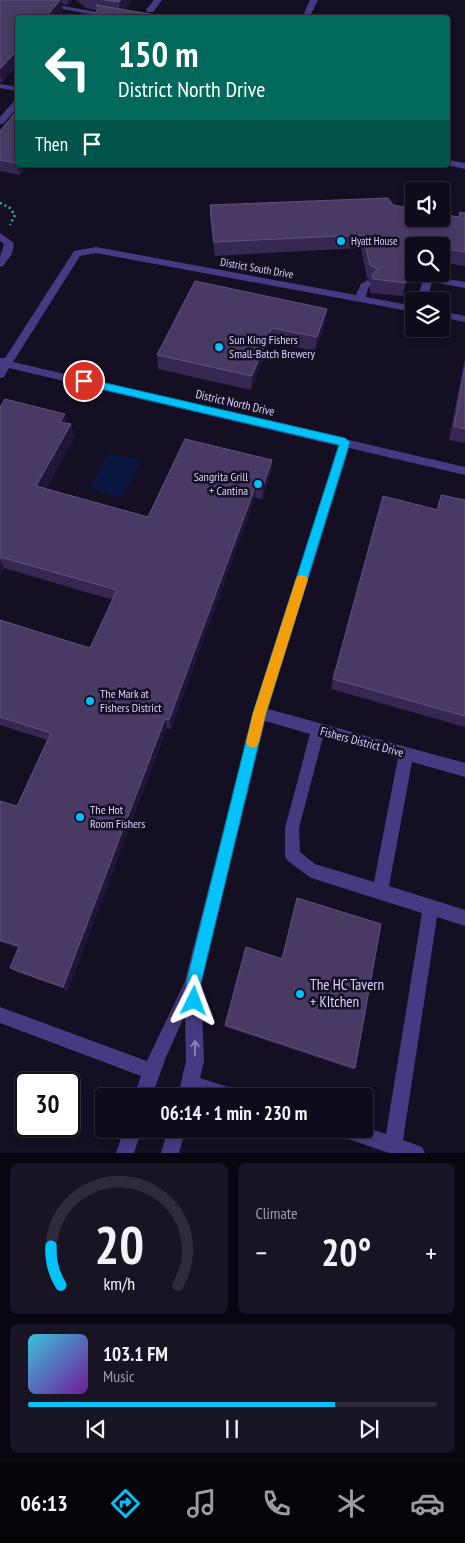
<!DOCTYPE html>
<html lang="en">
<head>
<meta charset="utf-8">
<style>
  :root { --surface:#100b1b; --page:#191424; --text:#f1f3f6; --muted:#9c9ba3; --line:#302b3a; --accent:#03c1f9 }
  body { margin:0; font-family:"PT Sans Narrow",sans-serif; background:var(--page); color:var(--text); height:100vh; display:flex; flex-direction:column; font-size:19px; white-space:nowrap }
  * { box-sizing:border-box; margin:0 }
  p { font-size:16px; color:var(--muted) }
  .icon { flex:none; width:28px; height:28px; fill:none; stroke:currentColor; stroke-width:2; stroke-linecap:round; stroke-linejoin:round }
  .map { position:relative; height:1153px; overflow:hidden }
  .side { display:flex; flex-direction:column; gap:10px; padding:10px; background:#09060f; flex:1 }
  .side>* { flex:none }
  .guide { position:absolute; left:15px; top:15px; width:435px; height:152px; border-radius:5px; box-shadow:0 2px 8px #0003,0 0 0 1px var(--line); background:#00695c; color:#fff; overflow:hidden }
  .tools { position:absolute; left:405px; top:182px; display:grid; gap:10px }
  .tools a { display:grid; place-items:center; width:45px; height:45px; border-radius:5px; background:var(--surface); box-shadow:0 2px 8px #0003,0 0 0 1px var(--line); font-size:25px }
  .speed { position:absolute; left:15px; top:1072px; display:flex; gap:10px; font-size:25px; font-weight:700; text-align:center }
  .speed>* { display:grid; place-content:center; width:65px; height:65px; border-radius:50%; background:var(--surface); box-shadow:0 2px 8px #0003,0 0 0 1px var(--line); line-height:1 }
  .speed .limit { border:2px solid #111; border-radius:8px; background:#fff; color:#111 }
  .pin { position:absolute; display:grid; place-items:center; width:42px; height:42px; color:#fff; margin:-21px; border:2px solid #fff; border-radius:50%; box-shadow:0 1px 5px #0007 }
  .me { position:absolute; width:55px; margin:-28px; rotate:3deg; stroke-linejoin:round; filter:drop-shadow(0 0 4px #0008) }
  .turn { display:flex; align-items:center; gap:18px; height:105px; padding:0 20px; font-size:22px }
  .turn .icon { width:65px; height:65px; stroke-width:2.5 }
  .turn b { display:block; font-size:35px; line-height:42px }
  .then { display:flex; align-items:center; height:48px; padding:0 20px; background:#0003; gap:10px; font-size:19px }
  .big { font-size:38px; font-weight:600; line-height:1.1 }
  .side .tile { flex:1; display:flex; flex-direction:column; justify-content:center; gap:8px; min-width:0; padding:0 18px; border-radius:8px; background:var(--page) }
  .side .dial { align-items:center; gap:0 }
  .dial svg { height:130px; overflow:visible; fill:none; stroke:var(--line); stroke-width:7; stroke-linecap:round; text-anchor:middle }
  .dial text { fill:var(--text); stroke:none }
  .song { display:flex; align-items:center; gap:15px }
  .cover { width:60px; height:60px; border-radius:8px; background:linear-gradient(135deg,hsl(190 70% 55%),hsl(280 70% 35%)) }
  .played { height:5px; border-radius:2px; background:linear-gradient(90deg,var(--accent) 75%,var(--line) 75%) }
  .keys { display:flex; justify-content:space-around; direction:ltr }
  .heat { display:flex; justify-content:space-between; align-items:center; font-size:28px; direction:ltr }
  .side .tiles { flex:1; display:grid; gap:10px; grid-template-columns:1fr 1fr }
  .tile:last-child { grid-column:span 2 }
  .trip { position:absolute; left:95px; top:1088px; width:278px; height:50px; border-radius:5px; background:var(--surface); box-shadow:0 2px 8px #0003,0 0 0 1px var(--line); font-weight:600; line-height:50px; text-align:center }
  .tabs { display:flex; height:80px; justify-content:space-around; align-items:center; background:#06040b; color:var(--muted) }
  .tabs .icon { width:35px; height:35px }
  .tabs .selected { color:var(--accent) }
  .tabs b { font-size:22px; color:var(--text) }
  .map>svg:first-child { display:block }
  .water { fill:#0a1741 }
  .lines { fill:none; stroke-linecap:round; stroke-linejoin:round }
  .path { stroke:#30abb4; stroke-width:2.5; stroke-dasharray:2 3; stroke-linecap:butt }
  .minor { fill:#463a82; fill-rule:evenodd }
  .wall { fill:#362852 }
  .shaded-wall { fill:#211638 }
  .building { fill:#483a64; stroke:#5f527c }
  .oneway { stroke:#8a7eba }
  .route { fill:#03c1f9; stroke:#027da2 }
  .slow { fill:#f59e0b }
  .poi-dot { fill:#03c1f9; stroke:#150f24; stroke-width:2 }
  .labels { text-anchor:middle; stroke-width:5; stroke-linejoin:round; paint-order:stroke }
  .far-poi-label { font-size:11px; fill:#ddd2fe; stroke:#150f24; text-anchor:start }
  .far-street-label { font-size:11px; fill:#ddd2fe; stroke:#150f24 }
  .poi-label { font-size:12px; fill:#ddd2fe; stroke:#150f24; text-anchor:start }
  .street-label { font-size:12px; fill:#ddd2fe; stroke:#150f24 }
  .near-poi-label { font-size:15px; fill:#ddd2fe; stroke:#150f24; text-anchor:start }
</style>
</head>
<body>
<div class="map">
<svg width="465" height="1153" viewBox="0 0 465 1153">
  <rect width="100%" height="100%" fill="#150f24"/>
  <path class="water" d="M109 453 141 461 122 498 90 489Z"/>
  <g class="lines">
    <path class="path" d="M0 203 9 207 15 215 10 225"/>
    <path class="minor" d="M13 0H30L130 18H111Z
      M154 0H162L153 12H147L146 10Z
      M310 0H318L309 18H302Z
      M0 84 18 87V91L0 88Z
      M15 100H18V107L3 124H0V117Z
      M448 160 465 163V169L446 165H448Z
      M0 233 14 243 12 254 3 266 0 267V257L4 244 0 241Z
      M96 247 356 295 361 284 368 280 373 283 368 288 366 297 414 306V312L96 253 80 256 13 362 465 467V475L349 448 268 709 465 763V777L412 762 389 886 465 910V926L437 917 403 1140 422 1147 425 1153H389L337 1135 334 1129H364V1127L386 1134 422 913 311 878 288 861 285 856V828L310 734 265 721 201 983 204 1061 200 1078 237 1090 240 1096H202L196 1094V1096H178L186 1061 185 1015 166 1057 152 1096H134L141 1076 0 1023V1007L147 1061 185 981 253 713 338 446 9 368 4 377 0 378V358H5L74 251ZM323 737 398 758 374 882 315 864 300 852 299 828Z
      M407 272 465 282V288L432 282 427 301H417L423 280 404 277 402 275Z
      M441 311 465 316V322L441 317Z
      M124 1129H142L134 1153H116Z
      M168 1129H186L179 1153H161Z"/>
  </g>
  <path class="wall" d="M0 0H72L68 5 62 4 63 11 18 18V64L2 82 0 83Z
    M76 0H132L124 10 96 11V10L86 8Z
    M18 109V165H27L20 175 0 171V131Z
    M210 205H393L459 217 465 213V266L441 262V246H414V257H411L403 296 370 293V289L371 281 367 278 361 248 215 256 210 219Z
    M195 281 325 324 315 351 271 342 251 390 158 369 157 355Z
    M465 357V443L449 440Z
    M0 407 71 424 74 438 46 489 148 517 272 460 271 474 262 499 255 498 171 729 167 728 68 990 17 972 10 968 19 948 0 942V801L17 806 47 740 0 725V620L90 648 113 600 4 568 0 575Z
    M441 495 465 500V727L331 689 333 679 436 509Z
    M297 898 355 1068 352 1069 226 1027 225 1025 282 959Z"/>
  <path class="shaded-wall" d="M60 0H61L63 11 57 18H45Z
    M67 0H72L68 5Z
    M121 0H132L120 14 119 2Z
    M18 49V64L2 82 0 74V69Z
    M18 165H27L20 175Z
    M411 257 408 270 403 261Z
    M327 309 325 324 315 351 317 337Z
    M272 328 271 342 251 390 252 376Z
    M65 414 68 428 60 422Z
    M71 424 74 438 40 500 36 486Z
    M272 460 271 474 262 499 263 486Z
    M256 485 255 498 171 729 169 720Z
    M0 560 4 568 0 575Z
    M165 719 167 728 68 990 63 987Z"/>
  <path class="building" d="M0 0H60L45 18H18V49L0 69Z
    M105 0H121L119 2Z
    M96 5 174 18H91L99 8Z
    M18 109V162L17 163 0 160V131Z
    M388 198 393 205 414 209V219H441V214L459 217 460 212 465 213V252L441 248V246H432L413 243 411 257 403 261 409 266 406 283 373 279 372 275 377 269 370 265 363 235 214 242 210 205Z
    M195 281 327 309 317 337 272 328 252 376 157 355Z
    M465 367V429L454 426Z
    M5 399 65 414 60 422 71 424 36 486 148 517 185 439 272 460 263 486 256 485 169 720 165 719 63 987 10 968 19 946 0 940V801L17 806 51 733 0 717V620L90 648 117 590 0 557V407Z
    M441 495 465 500V716L333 679 383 496 438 510Z
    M297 898 381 924 355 1068 225 1025 246 947 282 959Z"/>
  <defs><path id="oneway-shaft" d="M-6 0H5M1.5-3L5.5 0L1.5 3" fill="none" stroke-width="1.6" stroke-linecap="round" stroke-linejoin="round" transform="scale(1.25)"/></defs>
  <use class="oneway" href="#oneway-shaft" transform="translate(195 1048) rotate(-89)"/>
  <path class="route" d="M84 378 345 438 350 442 266 713 201 983 202 1001 199 1006 194 1008 189 1006 186 1001V983L253 713 339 445 80 384 79 381Z"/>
  <path class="slow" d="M302 575 306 576 308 579 266 713 259 742 257 746 253 748 248 746 246 742 253 713 296 579 298 576Z"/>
  <g class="poi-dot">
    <circle cx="341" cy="241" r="5"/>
    <circle cx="219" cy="347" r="5"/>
    <circle cx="258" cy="484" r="5"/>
    <circle cx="90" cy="701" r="5"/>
    <circle cx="80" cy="817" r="5"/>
    <circle cx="300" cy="994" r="5"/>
  </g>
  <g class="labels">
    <g class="far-poi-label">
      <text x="351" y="245">Hyatt House</text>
    </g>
    <g class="far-street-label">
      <text transform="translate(257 268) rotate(10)" y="4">District South Drive</text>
    </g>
    <g class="poi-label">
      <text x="229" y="344">Sun King Fishers<tspan x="229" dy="14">Small-Batch Brewery</tspan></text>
      <text x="248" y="481" text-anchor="end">Sangrita Grill<tspan x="248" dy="14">+ Cantina</tspan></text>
      <text x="100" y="698">The Mark at<tspan x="100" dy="14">Fishers District</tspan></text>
      <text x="90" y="814">The Hot<tspan x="90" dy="14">Room Fishers</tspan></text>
    </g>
    <g class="street-label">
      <text transform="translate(235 403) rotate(13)" y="4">District North Drive</text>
      <text transform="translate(362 742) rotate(15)" y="4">Fishers District Drive</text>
    </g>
    <g class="near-poi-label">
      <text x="310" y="990">The HC Tavern<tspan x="310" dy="17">+ KItchen</tspan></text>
    </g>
  </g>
</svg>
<div class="tools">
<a><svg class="icon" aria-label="sound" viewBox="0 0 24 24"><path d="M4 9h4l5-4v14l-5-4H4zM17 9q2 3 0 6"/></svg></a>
<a><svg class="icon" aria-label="search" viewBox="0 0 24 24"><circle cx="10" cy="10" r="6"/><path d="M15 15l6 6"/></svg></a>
<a><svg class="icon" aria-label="layers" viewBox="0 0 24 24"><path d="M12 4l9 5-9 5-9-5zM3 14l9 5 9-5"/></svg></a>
</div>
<div class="speed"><div class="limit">30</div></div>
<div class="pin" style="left:84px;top:381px;background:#d93025"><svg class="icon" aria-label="arrive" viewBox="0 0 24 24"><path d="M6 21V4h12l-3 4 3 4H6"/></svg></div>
<svg class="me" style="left:194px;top:1001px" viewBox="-20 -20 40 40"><path d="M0-17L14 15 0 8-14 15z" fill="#03c1f9" stroke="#fff" stroke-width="4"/></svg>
<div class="trip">06:14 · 1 min · 230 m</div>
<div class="guide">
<div class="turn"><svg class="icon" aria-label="left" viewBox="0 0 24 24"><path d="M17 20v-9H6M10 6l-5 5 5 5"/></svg><div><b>150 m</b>District North Drive</div></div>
<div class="then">Then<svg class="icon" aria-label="arrive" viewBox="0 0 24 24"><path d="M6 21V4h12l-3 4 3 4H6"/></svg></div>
</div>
</div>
<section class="side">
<div class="tiles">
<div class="tile dial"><svg viewBox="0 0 100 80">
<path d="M14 69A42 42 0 1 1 86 69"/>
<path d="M14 69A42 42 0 0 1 8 45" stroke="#03c1f9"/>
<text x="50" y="56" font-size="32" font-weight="700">20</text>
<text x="50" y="72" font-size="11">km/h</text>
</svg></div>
<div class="tile"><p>Climate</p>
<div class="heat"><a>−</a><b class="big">20°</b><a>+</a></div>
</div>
<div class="tile">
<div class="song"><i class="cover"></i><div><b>103.1 FM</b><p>Music</p></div></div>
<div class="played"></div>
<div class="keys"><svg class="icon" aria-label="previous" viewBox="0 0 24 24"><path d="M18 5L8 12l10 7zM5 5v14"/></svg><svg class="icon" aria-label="pause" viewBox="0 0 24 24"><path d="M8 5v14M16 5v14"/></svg><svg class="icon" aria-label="next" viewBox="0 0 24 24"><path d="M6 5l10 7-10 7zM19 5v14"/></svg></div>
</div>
</div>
</section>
<nav class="tabs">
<b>06:13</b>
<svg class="icon selected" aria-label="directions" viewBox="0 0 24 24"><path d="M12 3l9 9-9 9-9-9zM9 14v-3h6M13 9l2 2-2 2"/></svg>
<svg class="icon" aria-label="music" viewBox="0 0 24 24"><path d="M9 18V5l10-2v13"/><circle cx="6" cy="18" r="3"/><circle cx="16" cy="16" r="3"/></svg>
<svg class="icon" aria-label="phone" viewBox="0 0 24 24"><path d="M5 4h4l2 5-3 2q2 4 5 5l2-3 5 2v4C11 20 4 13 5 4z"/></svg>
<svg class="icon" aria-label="climate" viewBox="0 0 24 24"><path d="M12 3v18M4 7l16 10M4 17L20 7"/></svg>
<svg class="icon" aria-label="car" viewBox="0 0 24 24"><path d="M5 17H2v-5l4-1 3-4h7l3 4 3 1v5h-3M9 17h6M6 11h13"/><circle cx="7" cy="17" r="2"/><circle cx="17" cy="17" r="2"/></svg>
</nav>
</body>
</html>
